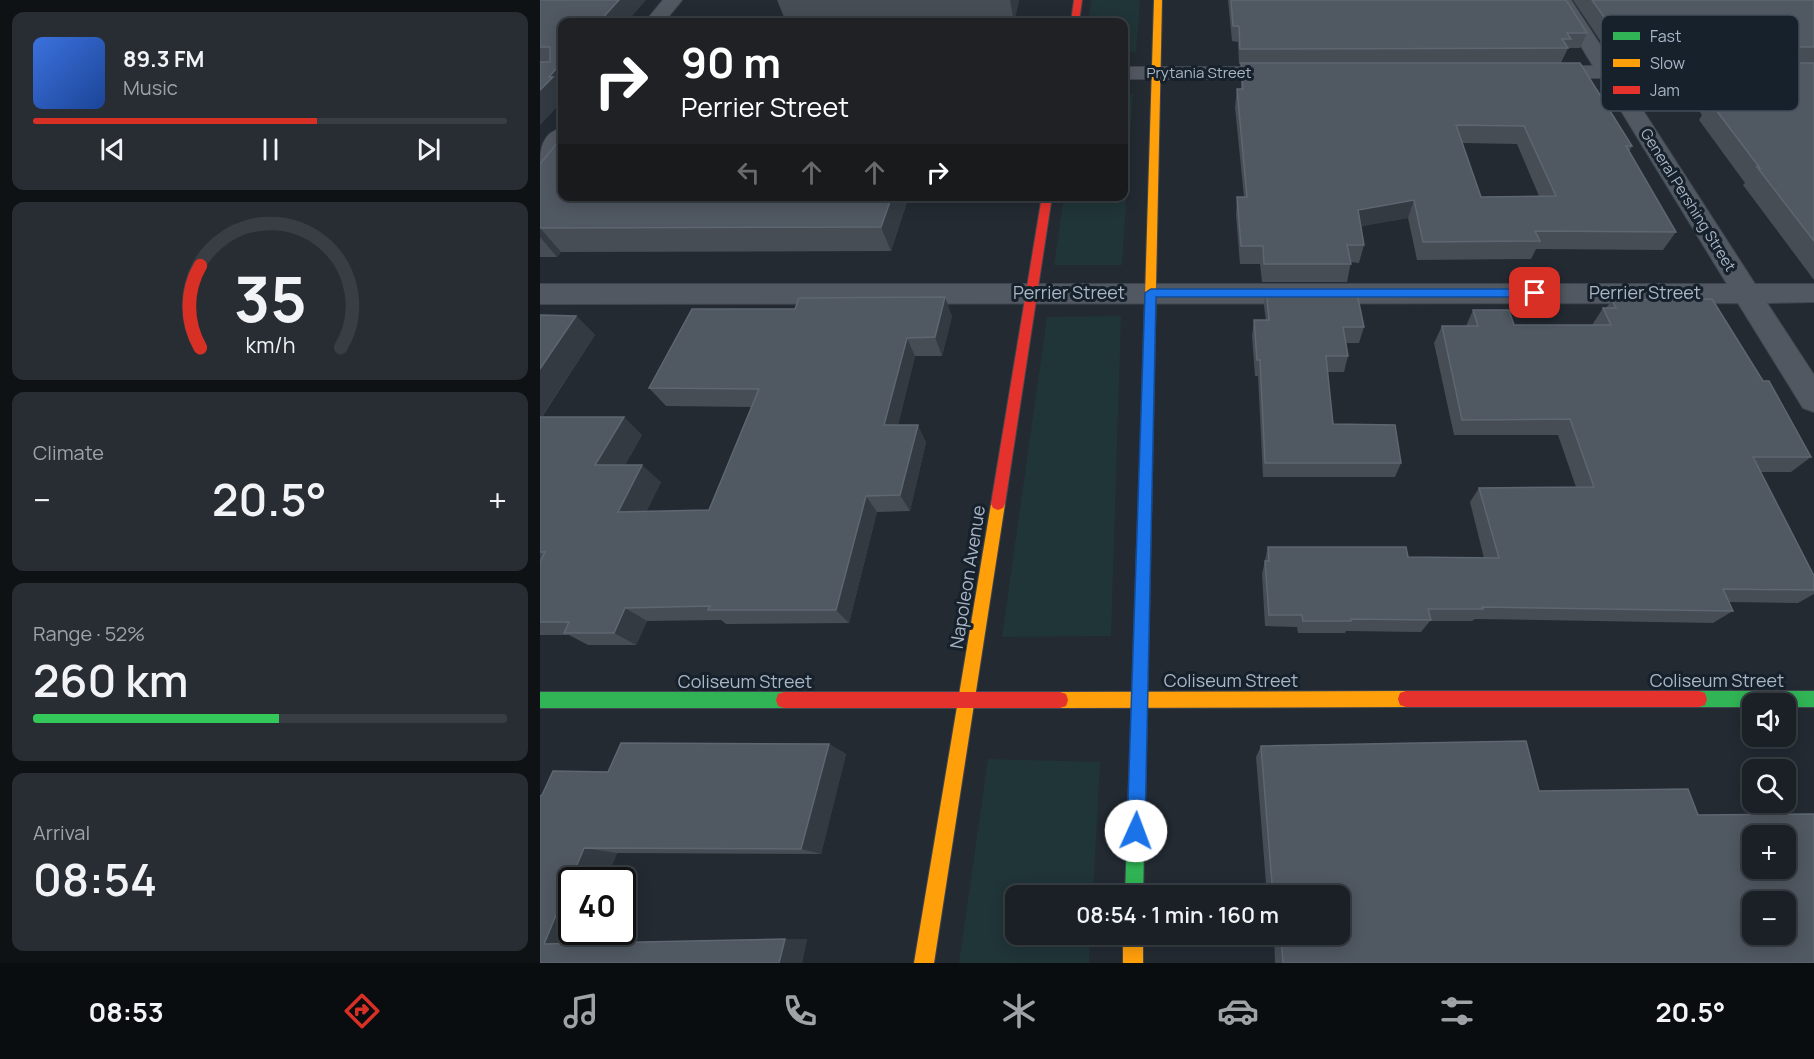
<!DOCTYPE html>
<html lang="en">
<head>
<meta charset="utf-8">
<style>
  :root { --surface:#1a2026; --page:#272d32; --text:#f1f3f6; --muted:#9fa3a7; --line:#383e43; --accent:#d93025 }
  body { margin:0; font-family:Manrope,sans-serif; background:var(--page); color:var(--text); height:100vh; display:flex; flex-direction:column; font-size:22px; white-space:nowrap }
  * { box-sizing:border-box; margin:0 }
  p { font-size:20px; color:var(--muted) }
  .icon { flex:none; width:33px; height:33px; fill:none; stroke:currentColor; stroke-width:2; stroke-linecap:round; stroke-linejoin:round }
  .map { position:relative; flex:1; overflow:hidden }
  .panel { display:flex; flex-direction:column; gap:12px; padding:12px; background:#0e1215; width:540px }
  .panel>* { flex:none }
  .guide { position:absolute; left:18px; top:18px; width:570px; height:183px; border-radius:12px; box-shadow:0 3px 15px #0003,0 0 0 2px var(--line); background:#202124; color:#fff; overflow:hidden }
  .fabs { position:absolute; left:1202px; top:693px; display:grid; gap:12px }
  .fabs a { display:grid; place-items:center; width:54px; height:54px; border-radius:12px; background:var(--surface); box-shadow:0 3px 15px #0003,0 0 0 2px var(--line); font-size:30px }
  .speed { position:absolute; left:18px; top:867px; display:flex; gap:12px; font-size:30px; font-weight:700; text-align:center }
  .speed>* { display:grid; place-content:center; width:78px; height:78px; border-radius:50%; background:var(--surface); box-shadow:0 3px 15px #0003,0 0 0 2px var(--line); line-height:1 }
  .speed .limit { border:3px solid #111; border-radius:9px; background:#fff; color:#111 }
  .pin { position:absolute; display:grid; place-items:center; width:51px; height:51px; color:#fff; margin:-26px; border-radius:12px; box-shadow:0 3px 9px #0006 }
  .me { position:absolute; width:66px; margin:-33px; rotate:2deg; stroke-linejoin:round; filter:drop-shadow(0 0 4px #0008) }
  .turn { display:flex; align-items:center; gap:21px; height:126px; padding:0 24px; font-size:27px }
  .turn .icon { width:78px; height:78px; stroke-width:2.5 }
  .turn b { display:block; font-size:42px; line-height:51px }
  .lanes { display:flex; align-items:center; height:57px; padding:0 24px; background:#0003; justify-content:center; gap:30px; direction:ltr }
  .lanes .off { opacity:.35 }
  .big { font-size:45px; font-weight:600; line-height:1.1 }
  .panel .card { flex:1; display:flex; flex-direction:column; justify-content:center; gap:9px; min-width:0; padding:0 21px; border-radius:12px; background:var(--page) }
  .panel .dial { align-items:center; gap:0 }
  .dial svg { height:156px; overflow:visible; fill:none; stroke:var(--line); stroke-width:7; stroke-linecap:round; text-anchor:middle }
  .dial text { fill:var(--text); stroke:none }
  .song { display:flex; align-items:center; gap:18px }
  .cover { width:72px; height:72px; border-radius:9px; background:linear-gradient(135deg,hsl(220 70% 55%),hsl(220 70% 35%)) }
  .played { height:6px; border-radius:3px; background:linear-gradient(90deg,var(--accent) 60%,var(--line) 60%) }
  .keys { display:flex; justify-content:space-around; direction:ltr }
  .heat { display:flex; justify-content:space-between; align-items:center; font-size:33px; direction:ltr }
  .charge { height:9px; border-radius:4px; background:linear-gradient(90deg,#34c759 52%,var(--line) 0) }
  .trip { position:absolute; left:465px; top:885px; width:345px; height:60px; border-radius:12px; background:var(--surface); box-shadow:0 3px 15px #0003,0 0 0 2px var(--line); font-weight:600; line-height:60px; text-align:center }
  .tab-bar { display:flex; height:96px; justify-content:space-around; align-items:center; background:#0a0d0f; color:var(--muted) }
  .tab-bar .icon { width:42px; height:42px }
  .tab-bar .on { color:var(--accent) }
  .tab-bar b { font-size:27px; color:var(--text) }
  main { display:flex; flex:1; min-height:0 }
  .map>svg:first-child { display:block }
  .green { fill:#203538 }
  .lines { fill:none; stroke-linecap:round; stroke-linejoin:round }
  .street-casing { stroke:#40464f; stroke-width:2 }
  .fast-casing { stroke:#40464f; stroke-width:2 }
  .slow-casing { stroke:#40464f; stroke-width:2 }
  .jam-casing { stroke:#40464f; stroke-width:2 }
  .street { fill:#525861; fill-rule:evenodd }
  .fast { fill:#30b455; fill-rule:evenodd }
  .slow { fill:#ff9f0a; fill-rule:evenodd }
  .jam { fill:#e5322d; fill-rule:evenodd }
  .wall { fill:#464d55; fill-rule:evenodd }
  .shaded-wall { fill:#333a42 }
  .building { fill:#505862; stroke:#5e6771; stroke-width:1.5; fill-rule:evenodd }
  .route { fill:#1a73e8; stroke:#114b97; stroke-width:1.5 }
  .labels { text-anchor:middle; stroke-width:6; stroke-linejoin:round; paint-order:stroke }
  .far-street-label { font-size:15px; fill:#aab6c6; stroke:#16212c }
  .street-label { font-size:18px; fill:#aab6c6; stroke:#16212c }
  .key { fill:#16212c; stroke:#424e5a; stroke-width:1.5 }
  .key-label { font-size:16px; fill:#aab6c6 }
</style>
</head>
<body>
<main>
<section class="panel">
<div class="card">
<div class="song"><i class="cover"></i><div><b>89.3 FM</b><p>Music</p></div></div>
<div class="played"></div>
<div class="keys"><svg class="icon" aria-label="previous" viewBox="0 0 24 24"><path d="M18 5L8 12l10 7zM5 5v14"/></svg><svg class="icon" aria-label="pause" viewBox="0 0 24 24"><path d="M8 5v14M16 5v14"/></svg><svg class="icon" aria-label="next" viewBox="0 0 24 24"><path d="M6 5l10 7-10 7zM19 5v14"/></svg></div>
</div>
<div class="card dial"><svg viewBox="0 0 100 80">
<path d="M14 69A42 42 0 1 1 86 69"/>
<path d="M14 69A42 42 0 0 1 14 27" stroke="#d93025"/>
<text x="50" y="56" font-size="32" font-weight="700">35</text>
<text x="50" y="72" font-size="11">km/h</text>
</svg></div>
<div class="card"><p>Climate</p>
<div class="heat"><a>−</a><b class="big">20.5°</b><a>+</a></div>
</div>
<div class="card"><p>Range · 52%</p><b class="big">260 km</b><div class="charge"></div></div>
<div class="card"><p>Arrival</p><b class="big">08:54</b></div>
</section>
<div class="map">
<svg width="1274" height="963" viewBox="0 0 1274 963">
  <rect width="100%" height="100%" fill="#232a32"/>
  <path class="green" d="M551 0H600L596 52H584V22H548Z
    M584 94H593L582 265H514L524 197 584 196Z
    M581 316 571 636 462 637 507 317Z
    M448 759 560 762 553 895 476 896V934L550 935 549 963H419Z"/>
  <g class="lines">
    <defs>
      <path id="street" d="M123 0H142L124 22H105Z
        M1013 0H1031L1074 66H1274V78H1082L1215 284H1274V302L1227 303 1274 375V412L1263 408 1198 303 0 304V284H1187L1061 78H1000L993 76 990 72 993 68 1000 66H1053Z
        M584 67H744L751 69 754 73 751 77 744 79H584Z
        M22 128C24 146 20 164 0 169 0 151 1 133 22 128Z"/>
      <path id="fast" d="M607 423 613 428 603 896H585L601 428Z
        M1159 691H1274V707H1245V704H1212V707H1159L1153 705 1151 699 1153 693Z
        M0 692H244L250 694 252 700 250 706 244 708H0Z"/>
      <path id="slow" d="M614 0H622L613 428 607 433 601 428Z
        M458 498 463 500 465 504 394 963H374L451 504 453 500Z
        M866 691 872 693 874 699 872 705 866 707 520 708 514 706 512 700 514 694 520 692Z
        M583 934H603V963H583Z"/>
      <path id="jam" d="M534 0H542L539 22H531Z
        M502 196H512L465 504 463 508 458 510 453 508 451 504Z
        M866 691H1159L1165 693 1167 699 1165 705 1159 707H866L860 705 858 699 860 693Z
        M244 692H520L526 694 528 700 526 706 520 708H244L238 706 236 700 238 694Z"/>
    </defs>
    <use href="#street" class="street-casing"/>
    <use href="#fast" class="fast-casing"/>
    <use href="#slow" class="slow-casing"/>
    <use href="#jam" class="jam-casing"/>
    <use href="#street" class="street"/>
    <use href="#fast" class="fast"/>
    <use href="#slow" class="slow"/>
    <use href="#jam" class="jam"/>
  </g>
  <path class="wall" d="M0 0 22 22V101L0 125Z
    M237 0H479L474 22H246Z
    M688 0H1026L1047 33 1040 48H1028L1021 63 1092 146 1089 152 1136 232 1123 250 996 249 991 259 877 260 868 218 821 226 824 245 819 263 811 262 807 282H722L720 264H700L696 215 697 197H704L695 107 697 89H701V64H699L698 42 692 41ZM922 143 977 144 999 196 941 197Z
    M1033 0H1274V280L1203 185 1205 183 1159 120 1162 115 1137 80 1146 64H1124L1113 49 1065 48Z
    M0 164 22 196H369L351 251 21 252 17 257H0Z
    M726 289 824 327 819 343H806L808 356 804 372H787L793 424 861 463 855 477H723L718 376H715L712 336 714 320H726L724 306Z
    M1072 300 1223 381 1271 457 1251 472H1220L1274 576V594L1258 603 1189 602 1193 611 1173 623 935 619 932 621H890L881 632 806 631 805 633H758L757 627 725 626 722 574 728 547 868 557 944 558 930 502 939 488 1036 487 1018 435H914L894 343 902 326H926L933 310 974 325H1052L1063 308H1066Z
    M0 315 36 316 55 335 2 417 102 435 85 465 121 482 106 512 169 510 212 407 126 406 109 388 412 316 402 356H375L358 425 386 442 370 511 337 512 309 623 186 624 181 620 107 621 96 645H48L29 635H0Z
    M289 744 306 754 281 854 77 853 66 880H32V932H46L41 943 267 939 262 963H0L68 772Z
    M721 746 999 791 1158 815 1274 963H735L734 934H800V896H727L716 757Z"/>
  <path class="shaded-wall" d="M79 0H106L87 22H59Z
    M470 0H479L474 22Z
    M22 62V101L0 125V90L9 77Z
    M352 196H369L351 251 341 227Z
    M874 200 868 218 813 228 818 210Z
    M0 228 21 252 17 257 0 237Z
    M405 297 412 316 402 356 395 337Z
    M36 316 55 335 0 419V369Z
    M367 338 375 356 354 442 344 425Z
    M84 417 102 435 75 482 55 465Z
    M378 425 386 442 370 511 360 495Z
    M102 465 121 482 98 528 78 512Z
    M326 496 337 512 309 623 296 610Z
    M85 608 107 621 96 645 74 633Z
    M289 744 306 754 281 854 261 849Z
    M44 848 77 853 66 880H32V932H46L41 944H4Z
    M245 939H267L262 963H239Z"/>
  <path class="building" d="M0 0H79L59 22H22V62L9 77H13L0 90V62H10V47H0Z
    M691 0H1026L1047 33H1027L1031 39H1022L1028 48 700 49 699 26H693Z
    M1052 0H1274V47L1134 46 1123 31H1074Z
    M701 63H1040L1092 146H1086L1136 232 995 231 1000 241 883 242 874 200 818 210 824 245H807L811 264H724L723 246H701L697 197H707L697 89H703ZM916 125 984 126 1016 196 941 197Z
    M1147 63H1274V241L1217 167 1220 168 1170 102 1174 97Z
    M22 137V196H352L341 227 0 228V164Z
    M726 289H816L824 327H803L808 356H786L793 424 855 425 861 463H725L720 360H717L714 320H729Z
    M405 297 395 337 367 338 344 425H378L360 495 326 496 296 610H168L170 606 85 608 74 633H24L29 622H0V562L5 552H0V417H84L55 465H102L78 512 169 510 219 389 109 388 152 309H255L259 298Z
    M1172 299 1223 381H1229L1271 457H1213L1274 576V590L1183 589 1193 611 942 607 943 609H888L891 620 811 619V621H763L762 615H729L725 561H729L728 547H866L868 557 959 558 939 488 1054 487 1030 419 922 420 902 326H938L933 310H969L974 325H1071L1063 308H1076L1072 300Z
    M0 315 36 316 0 369Z
    M986 741 999 791 1148 789 1158 815 1274 814V963H743L741 934H800V896H733L721 746ZM1212 836H1245V868H1212ZM1212 902H1245V934H1212Z
    M81 743 289 744 261 849 44 848 4 944 245 939 239 963H0V796L2 795 13 771 68 772Z"/>
  <path class="route" d="M611 289H995L1000 293 995 297H616L605 831 602 838 596 840 590 838 587 831 605 293Z"/>
  <g class="labels">
    <g class="far-street-label">
      <text x="659" y="78">Prytania Street</text>
      <text transform="translate(1148 200) rotate(58)" y="5">General Pershing Street</text>
    </g>
    <g class="street-label">
      <text x="529" y="299">Perrier Street</text>
      <text x="1105" y="299">Perrier Street</text>
      <text transform="translate(428 577) rotate(-81)" y="6">Napoleon Avenue</text>
      <text x="691" y="687">Coliseum Street</text>
      <text x="1177" y="687">Coliseum Street</text>
      <text x="205" y="688">Coliseum Street</text>
    </g>
  </g>
  <rect x="1061" y="15" width="198" height="96" rx="9" class="key"/>
  <rect x="1073" y="32" width="27" height="8" fill="#30b455"/>
  <rect x="1073" y="59" width="27" height="8" fill="#ff9f0a"/>
  <rect x="1073" y="86" width="27" height="8" fill="#e5322d"/>
  <g class="key-label">
    <text x="1110" y="42">Fast</text>
    <text x="1110" y="69">Slow</text>
    <text x="1110" y="96">Jam</text>
  </g>
</svg>
<div class="fabs">
<a><svg class="icon" aria-label="sound" viewBox="0 0 24 24"><path d="M4 9h4l5-4v14l-5-4H4zM17 9q2 3 0 6"/></svg></a>
<a><svg class="icon" aria-label="search" viewBox="0 0 24 24"><circle cx="10" cy="10" r="6"/><path d="M15 15l6 6"/></svg></a>
<a>+</a>
<a>−</a>
</div>
<div class="speed"><div class="limit">40</div></div>
<div class="pin" style="left:995px;top:293px;background:#d93025"><svg class="icon" aria-label="arrive" viewBox="0 0 24 24"><path d="M6 21V4h12l-3 4 3 4H6"/></svg></div>
<svg class="me" style="left:596px;top:831px" viewBox="-20 -20 40 40"><circle r="19" fill="#fff"/><path d="M0-13L10 11 0 6-10 11z" fill="#1a73e8"/></svg>
<div class="trip">08:54 · 1 min · 160 m</div>
<div class="guide">
<div class="turn"><svg class="icon" aria-label="right" viewBox="0 0 24 24"><path d="M7 20v-9h11M14 6l5 5-5 5"/></svg><div><b>90 m</b>Perrier Street</div></div>
<div class="lanes"><svg class="icon off" aria-label="left" viewBox="0 0 24 24"><path d="M17 20v-9H6M10 6l-5 5 5 5"/></svg><svg class="icon off" aria-label="ahead" viewBox="0 0 24 24"><path d="M12 20V5M6 11l6-6 6 6"/></svg><svg class="icon off" aria-label="ahead" viewBox="0 0 24 24"><path d="M12 20V5M6 11l6-6 6 6"/></svg><svg class="icon" aria-label="right" viewBox="0 0 24 24"><path d="M7 20v-9h11M14 6l5 5-5 5"/></svg></div>
</div>
</div>
</main>
<nav class="tab-bar">
<b>08:53</b>
<svg class="icon on" aria-label="directions" viewBox="0 0 24 24"><path d="M12 3l9 9-9 9-9-9zM9 14v-3h6M13 9l2 2-2 2"/></svg>
<svg class="icon" aria-label="music" viewBox="0 0 24 24"><path d="M9 18V5l10-2v13"/><circle cx="6" cy="18" r="3"/><circle cx="16" cy="16" r="3"/></svg>
<svg class="icon" aria-label="phone" viewBox="0 0 24 24"><path d="M5 4h4l2 5-3 2q2 4 5 5l2-3 5 2v4C11 20 4 13 5 4z"/></svg>
<svg class="icon" aria-label="climate" viewBox="0 0 24 24"><path d="M12 3v18M4 7l16 10M4 17L20 7"/></svg>
<svg class="icon" aria-label="car" viewBox="0 0 24 24"><path d="M5 17H2v-5l4-1 3-4h7l3 4 3 1v5h-3M9 17h6M6 11h13"/><circle cx="7" cy="17" r="2"/><circle cx="17" cy="17" r="2"/></svg>
<svg class="icon" aria-label="filters" viewBox="0 0 24 24"><path d="M4 7h16M4 17h16"/><circle cx="9" cy="7" r="2"/><circle cx="15" cy="17" r="2"/></svg>
<b>20.5°</b>
</nav>
</body>
</html>
